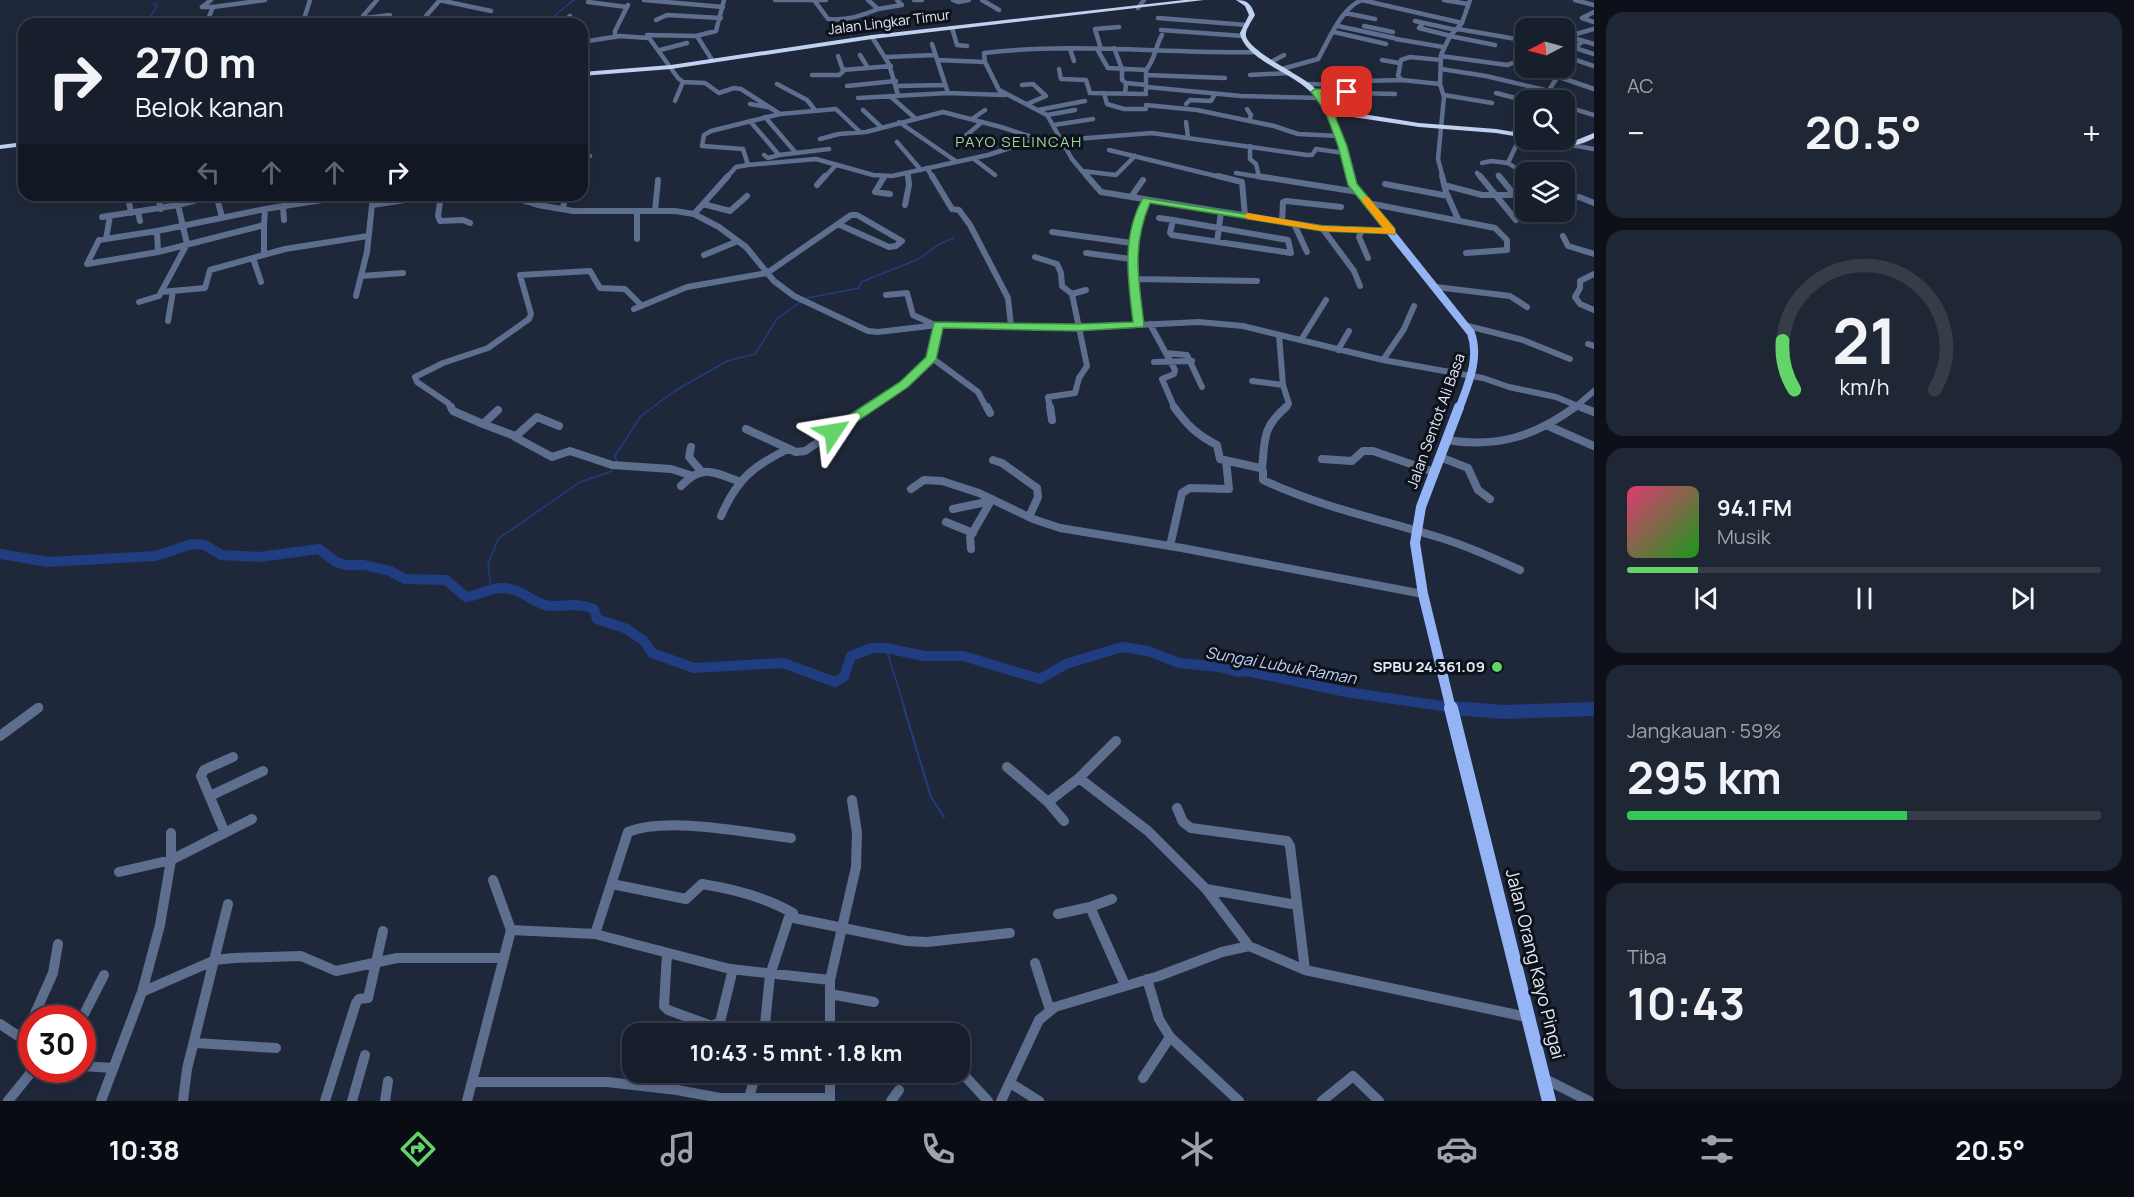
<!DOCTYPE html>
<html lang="id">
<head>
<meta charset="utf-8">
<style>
  :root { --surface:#171e2c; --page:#202734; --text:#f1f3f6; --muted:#9ea2a9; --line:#363c48; --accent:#63d468 }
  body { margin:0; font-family:Manrope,sans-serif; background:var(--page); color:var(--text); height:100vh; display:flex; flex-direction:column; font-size:22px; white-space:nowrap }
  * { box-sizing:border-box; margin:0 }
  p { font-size:20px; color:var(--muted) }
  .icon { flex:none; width:33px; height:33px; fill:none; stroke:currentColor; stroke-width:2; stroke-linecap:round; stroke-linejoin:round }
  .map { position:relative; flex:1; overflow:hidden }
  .panel { display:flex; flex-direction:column; gap:12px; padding:12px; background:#0d1018; width:540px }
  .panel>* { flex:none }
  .hud { position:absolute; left:18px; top:18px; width:570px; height:183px; border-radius:18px; box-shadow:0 3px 15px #0003,0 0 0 2px var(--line); background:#171e2c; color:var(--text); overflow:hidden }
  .needle { width:39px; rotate:264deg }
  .fabs { position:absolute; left:1515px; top:18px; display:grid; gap:12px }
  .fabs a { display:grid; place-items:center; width:60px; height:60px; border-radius:12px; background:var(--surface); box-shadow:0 3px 15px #0003,0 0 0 2px var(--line); font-size:30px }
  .speed { position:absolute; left:18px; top:1005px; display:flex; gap:12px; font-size:30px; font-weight:700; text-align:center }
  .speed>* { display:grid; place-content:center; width:78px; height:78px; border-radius:50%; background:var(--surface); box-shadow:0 3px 15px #0003,0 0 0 2px var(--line); line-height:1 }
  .speed .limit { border:9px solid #d22; background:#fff; color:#111 }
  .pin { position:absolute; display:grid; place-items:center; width:51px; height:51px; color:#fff; margin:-26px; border-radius:12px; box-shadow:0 3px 9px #0006 }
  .me { position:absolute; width:66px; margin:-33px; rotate:57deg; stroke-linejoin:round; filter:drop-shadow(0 0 4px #0008) }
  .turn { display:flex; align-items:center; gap:21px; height:126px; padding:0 18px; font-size:27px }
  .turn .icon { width:78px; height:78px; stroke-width:2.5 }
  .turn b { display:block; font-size:42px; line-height:51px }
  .lanes { display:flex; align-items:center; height:57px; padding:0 18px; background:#0003; justify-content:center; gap:30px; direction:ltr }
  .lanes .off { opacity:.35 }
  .big { font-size:45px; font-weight:700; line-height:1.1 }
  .panel .card { flex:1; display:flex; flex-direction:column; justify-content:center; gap:9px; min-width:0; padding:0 21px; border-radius:18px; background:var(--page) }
  .panel .dial { align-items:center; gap:0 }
  .dial svg { height:156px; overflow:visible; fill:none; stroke:var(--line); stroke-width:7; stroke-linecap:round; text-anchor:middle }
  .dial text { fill:var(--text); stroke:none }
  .song { display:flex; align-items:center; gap:18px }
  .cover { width:72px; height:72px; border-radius:9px; background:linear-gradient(135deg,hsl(340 70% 55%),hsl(120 70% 35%)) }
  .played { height:6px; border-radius:3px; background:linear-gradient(90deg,var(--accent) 15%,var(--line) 15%) }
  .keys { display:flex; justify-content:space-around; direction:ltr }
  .heat { display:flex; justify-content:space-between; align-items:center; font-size:33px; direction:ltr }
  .charge { height:9px; border-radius:4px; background:linear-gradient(90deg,#34c759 59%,var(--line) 0) }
  .trip { position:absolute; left:622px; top:1023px; width:348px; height:60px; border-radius:18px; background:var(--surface); box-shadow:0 3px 15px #0003,0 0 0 2px var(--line); font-weight:700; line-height:60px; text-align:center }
  .menu { display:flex; height:96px; justify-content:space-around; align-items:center; background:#090c12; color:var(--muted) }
  .menu .icon { width:42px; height:42px }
  .menu .current { color:var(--accent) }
  .menu b { font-size:27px; color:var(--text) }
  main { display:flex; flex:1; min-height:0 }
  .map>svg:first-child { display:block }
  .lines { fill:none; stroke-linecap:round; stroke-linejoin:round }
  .stream-far1 { stroke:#213d81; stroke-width:1.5 }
  .stream { stroke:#213d81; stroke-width:2 }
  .river-far1 { stroke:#213d81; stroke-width:10 }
  .river { stroke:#213d81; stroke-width:14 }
  .minor-far3 { stroke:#5e6e8e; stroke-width:4.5 }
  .minor-far2 { stroke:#5e6e8e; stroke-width:6 }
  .minor-far1 { stroke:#5e6e8e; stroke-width:8 }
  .minor { stroke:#5e6e8e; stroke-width:10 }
  .major-far3 { stroke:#94b4f6; stroke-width:6 }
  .major-far2 { stroke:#94b4f6; stroke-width:8 }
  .major-far1 { stroke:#94b4f6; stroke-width:10 }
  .major { stroke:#94b4f6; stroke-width:14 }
  .highway { fill:#c1d1f1; fill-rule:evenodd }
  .route { fill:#63d468; stroke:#408a44; stroke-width:1.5 }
  .slow { fill:#f59e0b }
  .poi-dot { fill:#63d468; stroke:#0d1119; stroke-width:2 }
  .labels { text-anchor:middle; stroke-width:6; stroke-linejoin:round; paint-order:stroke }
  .far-street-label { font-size:14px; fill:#e5ebf8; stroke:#0d1119 }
  .far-quarter-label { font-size:15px; letter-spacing:1.5px; fill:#9dd79d; stroke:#0d1119 }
  .street-label { font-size:15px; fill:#e5ebf8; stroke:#0d1119 }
  .poi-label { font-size:15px; font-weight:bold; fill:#e5ebf8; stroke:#0d1119; text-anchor:end }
  .water-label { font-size:16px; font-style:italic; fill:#bdd1f9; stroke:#0d1119 }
  .near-street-label { font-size:18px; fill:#e5ebf8; stroke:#0d1119 }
</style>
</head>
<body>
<main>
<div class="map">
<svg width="1594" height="1101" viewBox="0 0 1594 1101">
  <rect width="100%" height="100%" fill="#1f283a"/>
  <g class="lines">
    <path class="stream-far1" d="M146 24 157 6 154 3
      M544 24 574 0
      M846 28 852 38
      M807 298 859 288 861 282 919 259 939 244 954 238
      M617 462 615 456 640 417 673 392 727 361 755 354 777 319 800 302
      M491 589 488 564 498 539 580 482 612 471
      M886 648 905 709"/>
    <path class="stream" d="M904 708 931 797 944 817"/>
    <path class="river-far1" d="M0 554 48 562 155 556 192 544 205 545 221 555 259 557 319 549 336 562 345 565H364L390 571 405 579 446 580 466 597C479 596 490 587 503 588 521 589 528 599 542 604 557 610 574 600 594 609L597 619 627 629 644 641 652 653 694 668 783 663 835 682 844 677 851 656 872 648H886L924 656H963L1040 679 1066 664 1122 647 1148 651 1179 663 1220 667 1238 672 1247 671 1346 692 1463 709
      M1582 709H1594"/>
    <path class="river" d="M1453 708 1504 712 1594 709"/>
    <path class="minor-far3" d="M211 0 202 7H213
      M439 0 491 11
      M644 0 723 7
      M724 0 716 31 696 36 647 35 678 78 683 82 705 83 719 93 734 88 741 89 780 114 836 109 860 132
      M775 0H826
      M814 0 828 19C846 21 862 16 878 9L868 0
      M914 0H922
      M953 0 958 2 969 0
      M982 0 999 10
      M1444 0 1468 4
      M1575 0 1594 5
      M588 2 627 7
      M1138 8 1144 0
      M878 9 902 5 897 0
      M1594 12 1582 18 1594 22
      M1345 13 1375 19
      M363 16 377 0
      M426 16 440 0
      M1158 18 1247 25
      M656 20 667 15 721 18
      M1415 21 1456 30
      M1423 23 1419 28 1451 36
      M206 24 213 7 265 0
      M258 24 304 19
      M305 24 304 19 310 0
      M313 24 390 15
      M560 24 570 16
      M1338 26 1394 38
      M1364 26 1393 32
      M952 28 957 45 967 46
      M1537 28H1543
      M1458 29 1522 40 1526 37
      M1161 30 1243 36
      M1334 32 1386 44
      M1564 35 1594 44
      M697 36 712 60
      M1450 36 1495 45
      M1569 36 1594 29
      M615 37V31L628 5
      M872 37 889 64 898 95
      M1396 39 1443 47
      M582 42 620 36 648 38
      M932 44 948 93
      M1114 48 1122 69V80L1126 83 1125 94
      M1575 48 1594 54
      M1070 49 1074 61
      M1097 49 1108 68 1146 70
      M1101 49 1095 29 1119 27
      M1564 49 1571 51 1583 41
      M660 50 687 43
      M860 55 868 68
      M838 56 843 70 891 66
      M1441 56 1507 65 1526 59
      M1564 56 1594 66
      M887 57 935 55
      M937 60 985 62
      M1382 60 1399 63
      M1271 62 1284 55
      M1059 69 1061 79 1086 80 1090 93 1146 94
      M1282 69 1318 59C1329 40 1341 8 1362 0L1462 23
      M1441 69 1486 76 1549 91
      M812 75H839L845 70
      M1146 75 1225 78
      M1250 75 1289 73
      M1559 77 1594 89
      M1126 83 1146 85
      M777 84 807 100 815 110
      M1307 84 1349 85 1364 81 1402 80
      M1440 84 1402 80 1398 76 1401 60 1410 57 1441 60
      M1022 85 1033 84 1046 96 1027 104
      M847 86 896 81
      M897 86 945 85
      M1147 87 1241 96 1321 98
      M1146 91V70C1155 60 1155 47 1162 35
      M1315 92 1395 94
      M1104 93 1107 104 1124 109H1146
      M1496 93 1523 100 1532 96 1548 100
      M1444 95 1492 103
      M1546 95 1563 68
      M890 96 915 118
      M858 98 948 93 1005 95
      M675 101 683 82
      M750 104 767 107
      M1186 104 1190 100 1211 101 1215 94
      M1146 105 1197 110 1274 126 1298 134 1339 136
      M1564 106 1594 115
      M1247 109 1251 115 1249 121
      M863 110 881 127
      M1038 110 1085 101
      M780 114 711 131 704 135 702 146 743 149 748 165 816 159 873 175 892 176 988 155 1038 139
      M1047 115 1075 110
      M765 117 796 153
      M972 119 985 110
      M750 121 779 155 829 149
      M899 122 957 162
      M1186 122 1188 137
      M1054 125 1093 119
      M1514 134 1517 120
      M1521 135 1508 163 1526 175
      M820 139 839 134 866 132 943 112 1001 127 1066 148
      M962 139 982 122
      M1062 140 1152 133 1307 155H1312L1316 149 1344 153
      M897 142 921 170
      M1571 145 1594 149
      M1250 146V159L1256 164 1259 176
      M1109 150 1224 178
      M764 155 768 158 779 155
      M582 158 590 156
      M974 159 995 175
      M1482 163 1491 161 1508 163
      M927 168 933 178
      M1082 171 1116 175 1135 156
      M907 173 908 178
      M1236 173 1266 178
      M1477 173 1481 178
      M1498 175 1500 178
      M726 178 736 167 748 165
      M824 178 836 165
      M1088 178 1072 159 1047 115 999 90 985 62 984 53C1075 42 1166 54 1257 52
      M1443 178 1438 159 1444 97 1440 84 1441 55 1450 36 1462 23 1470 0"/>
    <path class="minor-far2" d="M932 176 952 209 959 210 970 225 1008 298 1011 326
      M1087 176 1101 192 1322 228 1391 231
      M1218 176 1242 182 1245 216
      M1257 176 1358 192
      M1442 176 1446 192 1458 219
      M1480 176 1516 220
      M1499 176 1526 209
      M884 177 875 192 890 194
      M1385 184 1448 196
      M817 185 825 176
      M1444 185 1482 195H1526
      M157 195 161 209
      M374 195 372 205 438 195
      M441 195 438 216 440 221 463 220 470 223
      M506 195 538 205 573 211H675L694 214 719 227 746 247 774 281 794 296 868 331 878 332 938 325 1077 328 1199 322 1243 326 1383 360 1483 378 1509 387 1556 397 1585 409
      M128 197 131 213
      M1131 197 1143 180
      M1564 198 1579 197 1594 203
      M218 202 222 217
      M1368 203 1495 228 1507 240V250L1466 253
      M703 204 730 211 747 196
      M905 205 909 185 908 176
      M283 206 284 220
      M563 209 565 195
      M655 211 658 180
      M138 212 140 221
      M637 212V239
      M694 214 728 176
      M1511 214 1545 212
      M102 217 178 205
      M1159 218 1173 220
      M1173 220 1288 240 1291 253 1172 235 1170 233Z
      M1282 222 1283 202 1286 201 1341 207
      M1294 224 1307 252
      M264 225V255
      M1322 228 1354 271 1360 286
      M157 231 99 240 87 264 158 252 264 225 265 209
      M1052 232 1132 243
      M1361 232 1359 237 1368 258
      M1563 236 1568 246 1594 254
      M106 239 110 216
      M1217 242 1221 212
      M158 252 157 231 265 209 354 195
      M1086 253 1131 259
      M704 255 738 241
      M1035 257 1057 264 1061 273 1062 286 1072 294
      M253 258 261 282
      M1594 274 1580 281V288L1575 297 1580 304 1594 310
      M361 276 403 273
      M1133 279 1257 281
      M1436 287 1510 296 1527 307
      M161 292 205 288 210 270 285 249 368 236
      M886 295 907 293 913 315 935 325
      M356 296 367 252 372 205
      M139 302 159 296 187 244 178 205 216 195
      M634 309 687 287 767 273 851 215H857L902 241 896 246 889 247 840 225
      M168 321 173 291
      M1150 324 1175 370 1174 374 1162 379 1175 409
      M1139 325C1133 278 1130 245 1147 200
      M1468 326 1523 340 1570 359
      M1301 340 1326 300
      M1588 344 1594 346
      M1338 350 1349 331
      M1166 353 1187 355 1202 387
      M932 358 978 392 987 409
      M1383 360 1404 329 1414 306
      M1154 362 1192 361
      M1252 381 1283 385 1279 335
      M1283 385 1289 404 1285 409
      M451 409 448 403 417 382 415 377 443 363 488 348 529 319 531 314 520 275 590 271 600 288 625 289 641 305
      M869 409 904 385 932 358 938 325
      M1050 409 1048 397 1075 393 1079 378 1087 366 1072 294 1086 290
      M1573 409 1594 391"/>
    <path class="minor-far1" d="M451 407 453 411 483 424 498 410
      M987 407 990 413
      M1050 407 1052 420
      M1174 407C1187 425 1197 435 1217 445L1220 459 1260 468 1263 471V480C1322 508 1385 520 1447 540 1472 548 1496 559 1520 570
      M1581 407 1594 412
      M483 424 515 436
      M1546 425 1594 446
      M559 426 537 417 515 437 552 457 570 451 612 465 671 469 690 475
      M746 429 796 452 805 451 871 407
      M1446 440C1496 448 1534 437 1575 407
      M691 447 689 457 701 471
      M1440 457 1468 468 1478 490 1490 499
      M1322 459 1352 461 1363 451H1373L1434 472
      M993 460 1002 463 1037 488 1038 497 1029 517
      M1262 469C1265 439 1262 428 1286 407
      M681 486C701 464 713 472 738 481
      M911 489 924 480 942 481 979 493 1033 519 1060 528 1182 548 1423 594
      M953 509 991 501
      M721 516C737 479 753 466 788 449
      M946 522 973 533
      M1170 546 1182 493 1190 488 1229 489 1226 461
      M971 549 970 537 992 499
      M36 709 39 707"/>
    <path class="minor" d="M0 736 38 708
      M1007 767 1048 802 1064 821
      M1079 778 1148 831 1206 889 1249 946 1305 970 1522 1016
      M210 796 263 771
      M1048 802 1079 778 1116 741
      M1177 808 1183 822 1191 828 1287 841 1290 846 1305 970
      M225 833 201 776 204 770 233 757
      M119 872 171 860V833
      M612 884 686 899 702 884C734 889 765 897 793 913L794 918
      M1206 889 1297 905
      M1090 907 1112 899
      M1058 914 1090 907 1125 985
      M511 930 595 934 730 969 830 980V1034
      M595 934 628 832C668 816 747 833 791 838
      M667 954 664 1006 668 1010 712 1026 720 1022 733 969
      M1035 963 1050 1010
      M1147 979 1159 1019 1170 1037 1239 1101
      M830 980 856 867 857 833 852 800
      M142 992 215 960 234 958 301 956 336 971 397 958H504
      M830 994 874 1002
      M33 1018 53 973 58 944
      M82 1018 104 975
      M0 1024 32 1045
      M764 1034 770 975 789 917 907 941 927 942 1010 933
      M22 1039 32 1021
      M195 1043 276 1048
      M82 1066 113 1068
      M960 1071 988 1101
      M830 1072V1101
      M1143 1078 1170 1037
      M1543 1078 1589 1101
      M473 1082H607L677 1090 720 1098H829
      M1010 1083 1039 1101
      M749 1098 756 1072
      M8 1101 33 1070
      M101 1101 142 992 160 925 171 860 252 819
      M183 1101 187 1069 228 904
      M325 1101 356 1003 359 999 368 998 383 931
      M352 1101 365 1055
      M385 1101 388 1081
      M467 1101 511 930 493 880
      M891 1101 899 1090
      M1001 1101 1039 1020 1055 1007 1159 976 1222 952 1249 946
      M1322 1101 1353 1076 1379 1101"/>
    <path class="major-far3" d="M1329 111 1343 146 1351 178"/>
    <path class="major-far2" d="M1351 176 1353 185 1471 333C1480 359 1468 384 1459 409"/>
    <path class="major-far1" d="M1451 709 1423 594 1415 543 1421 507 1459 407"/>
    <path class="major" d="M1451 708 1549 1101"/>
    <path class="highway" d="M1184 0H1204L872 39 671 69 582 76V72L671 65 872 35Z
      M1236 0C1248 0 1251 4 1255 15 1252 21 1245 29 1246 36 1249 51 1298 74 1310 84 1319 91 1325 100 1331 109L1419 123 1496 129 1526 134V138L1496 133 1419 127 1326 113C1320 103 1314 94 1305 87 1287 72 1244 57 1240 33L1249 15 1245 6Z
      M1594 133V138C1577 148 1551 150 1534 140L1574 141Z
      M24 142V146L0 149V145Z"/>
  </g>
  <path class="route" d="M1315 89H1347L1351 92 1347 94H1321L1333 111 1347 146 1357 184 1395 229V234L1322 231 1150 203C1131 247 1139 280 1144 325L1143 327 1077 331 943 328 936 360 908 387 837 435H828V429L900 382 926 357 934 322 1077 324 1133 322C1128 279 1121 237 1143 198L1322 226 1383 228 1348 185 1338 146 1330 124 1325 111 1311 92Z"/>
  <path class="slow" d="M1362 197H1368L1395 229V234L1322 231 1248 219 1243 216 1248 213 1322 226 1383 228 1362 201Z"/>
  <circle class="poi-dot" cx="1497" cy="667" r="6"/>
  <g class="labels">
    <g class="far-street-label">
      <text transform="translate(889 22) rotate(-7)" y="5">Jalan Lingkar Timur</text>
    </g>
    <g class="far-quarter-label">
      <text x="1019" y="147">PAYO SELINCAH</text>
    </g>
    <g class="street-label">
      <text transform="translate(1436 421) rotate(-70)" y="5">Jalan Sentot Ali Basa</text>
    </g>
    <g class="poi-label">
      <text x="1485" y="672">SPBU 24.361.09</text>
    </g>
    <g class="water-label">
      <text transform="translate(1281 665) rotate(10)" y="6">Sungai Lubuk Raman</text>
    </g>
    <g class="near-street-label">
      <text transform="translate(1535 964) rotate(76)" y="6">Jalan Orang Kayo Pingai</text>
    </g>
  </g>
</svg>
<div class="fabs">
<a><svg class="needle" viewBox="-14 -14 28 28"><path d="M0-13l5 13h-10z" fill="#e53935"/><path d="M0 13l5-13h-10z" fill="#9ea2a9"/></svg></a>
<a><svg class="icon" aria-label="search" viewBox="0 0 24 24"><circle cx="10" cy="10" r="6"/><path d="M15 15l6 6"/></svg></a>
<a><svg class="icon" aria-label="layers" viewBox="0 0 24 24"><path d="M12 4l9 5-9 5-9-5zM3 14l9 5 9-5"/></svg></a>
</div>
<div class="speed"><div class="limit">30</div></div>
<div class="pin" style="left:1347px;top:92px;background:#d93025"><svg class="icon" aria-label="arrive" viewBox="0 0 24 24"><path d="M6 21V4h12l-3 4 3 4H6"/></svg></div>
<svg class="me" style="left:833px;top:432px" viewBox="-20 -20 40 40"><path d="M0-17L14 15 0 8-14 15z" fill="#63d468" stroke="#fff" stroke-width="4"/></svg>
<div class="trip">10:43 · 5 mnt · 1.8 km</div>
<div class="hud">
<div class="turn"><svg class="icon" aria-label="right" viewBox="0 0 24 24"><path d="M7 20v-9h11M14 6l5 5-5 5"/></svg><div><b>270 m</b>Belok kanan</div></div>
<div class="lanes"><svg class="icon off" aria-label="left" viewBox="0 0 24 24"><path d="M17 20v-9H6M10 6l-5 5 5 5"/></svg><svg class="icon off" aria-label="ahead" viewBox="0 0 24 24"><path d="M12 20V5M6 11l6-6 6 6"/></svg><svg class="icon off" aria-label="ahead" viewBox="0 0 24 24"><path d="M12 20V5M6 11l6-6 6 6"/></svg><svg class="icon" aria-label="right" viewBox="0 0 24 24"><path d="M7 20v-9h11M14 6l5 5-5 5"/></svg></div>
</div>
</div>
<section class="panel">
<div class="card"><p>AC</p>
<div class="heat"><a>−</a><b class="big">20.5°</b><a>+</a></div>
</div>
<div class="card dial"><svg viewBox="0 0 100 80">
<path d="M14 69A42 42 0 1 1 86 69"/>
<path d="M14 69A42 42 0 0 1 8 44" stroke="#63d468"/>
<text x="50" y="56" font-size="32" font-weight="700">21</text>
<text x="50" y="72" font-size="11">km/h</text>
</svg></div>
<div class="card">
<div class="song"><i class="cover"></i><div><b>94.1 FM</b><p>Musik</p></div></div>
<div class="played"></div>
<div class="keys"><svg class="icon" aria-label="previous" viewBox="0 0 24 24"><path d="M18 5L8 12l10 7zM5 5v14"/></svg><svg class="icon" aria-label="pause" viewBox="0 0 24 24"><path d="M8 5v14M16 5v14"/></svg><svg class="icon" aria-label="next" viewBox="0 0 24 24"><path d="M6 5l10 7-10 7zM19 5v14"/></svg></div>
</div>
<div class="card"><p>Jangkauan · 59%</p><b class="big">295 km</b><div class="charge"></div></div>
<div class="card"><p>Tiba</p><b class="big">10:43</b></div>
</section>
</main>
<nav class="menu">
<b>10:38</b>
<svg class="icon current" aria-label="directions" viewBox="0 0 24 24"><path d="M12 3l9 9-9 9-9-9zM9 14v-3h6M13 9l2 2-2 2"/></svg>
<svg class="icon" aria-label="music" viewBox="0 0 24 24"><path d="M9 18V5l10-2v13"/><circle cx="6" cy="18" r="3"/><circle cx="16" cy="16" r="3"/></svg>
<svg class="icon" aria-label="phone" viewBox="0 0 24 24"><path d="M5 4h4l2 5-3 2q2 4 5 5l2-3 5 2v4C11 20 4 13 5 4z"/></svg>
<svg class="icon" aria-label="climate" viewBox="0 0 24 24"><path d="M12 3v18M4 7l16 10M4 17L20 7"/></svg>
<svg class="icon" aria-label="car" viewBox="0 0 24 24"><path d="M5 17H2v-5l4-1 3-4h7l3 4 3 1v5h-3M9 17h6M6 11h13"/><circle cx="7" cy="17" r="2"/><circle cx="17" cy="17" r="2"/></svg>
<svg class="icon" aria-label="filters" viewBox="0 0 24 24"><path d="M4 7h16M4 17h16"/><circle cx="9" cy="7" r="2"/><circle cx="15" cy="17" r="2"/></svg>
<b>20.5°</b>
</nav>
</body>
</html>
